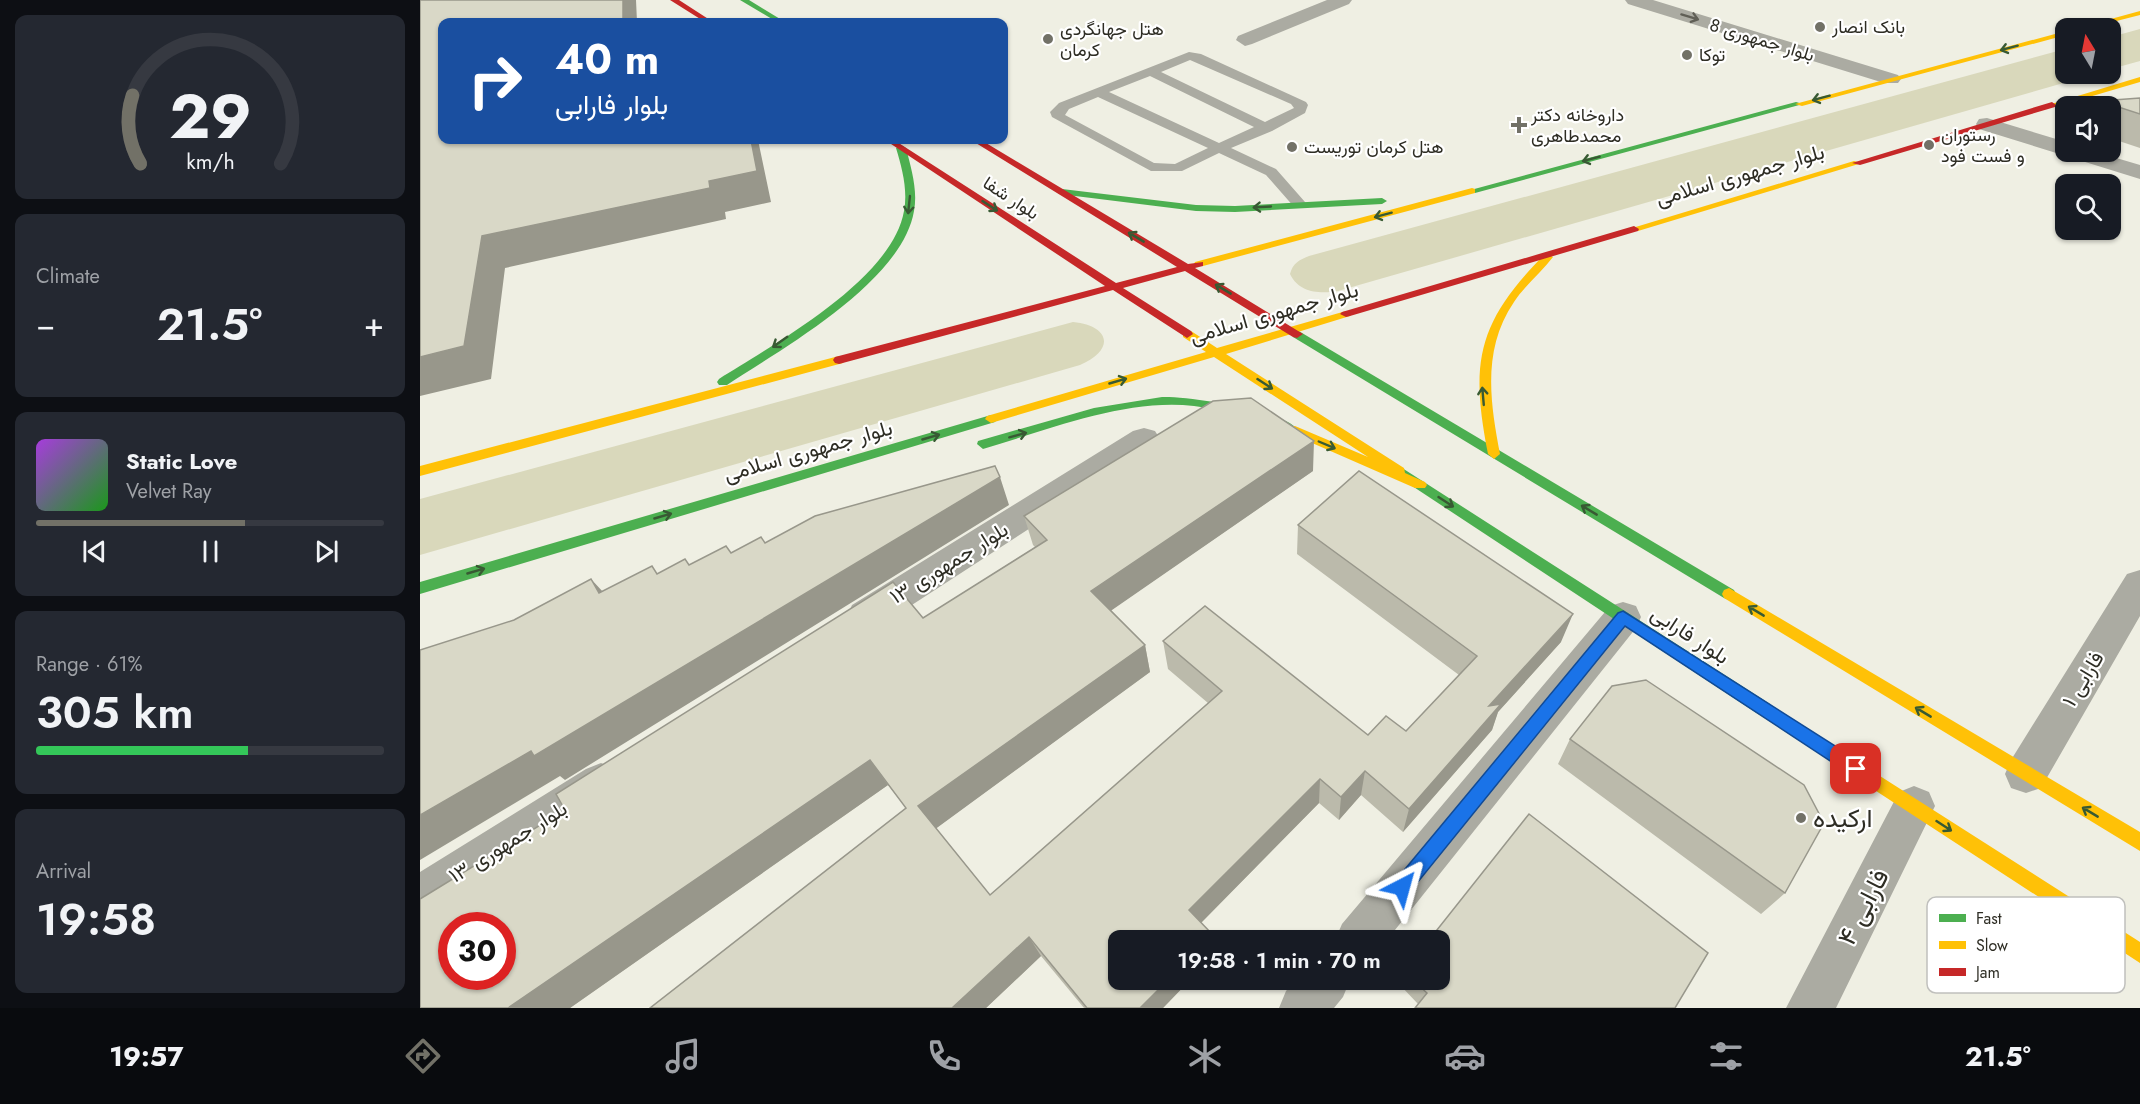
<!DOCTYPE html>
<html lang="en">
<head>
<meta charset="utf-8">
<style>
  :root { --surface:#171b24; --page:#242831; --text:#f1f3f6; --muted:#9ea1a6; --line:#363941; --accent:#727167 }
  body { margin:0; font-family:Jost,Vazirmatn,sans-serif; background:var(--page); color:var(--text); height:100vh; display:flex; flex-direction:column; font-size:22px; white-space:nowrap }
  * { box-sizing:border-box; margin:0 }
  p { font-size:20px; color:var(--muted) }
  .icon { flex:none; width:33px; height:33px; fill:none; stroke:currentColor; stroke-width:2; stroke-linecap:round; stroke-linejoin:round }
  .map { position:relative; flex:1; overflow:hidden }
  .side { display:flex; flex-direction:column; gap:15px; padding:15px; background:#0d0f14; width:420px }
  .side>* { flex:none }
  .hud { position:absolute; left:18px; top:18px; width:570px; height:126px; border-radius:12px; box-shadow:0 2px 4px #0004; background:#1a4fa0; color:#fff; overflow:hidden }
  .needle { width:39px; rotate:350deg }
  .fabs { position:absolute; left:1635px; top:18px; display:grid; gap:12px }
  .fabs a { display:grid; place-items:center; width:66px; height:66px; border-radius:12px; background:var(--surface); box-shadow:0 2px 4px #0004; font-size:30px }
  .speed { position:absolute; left:18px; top:912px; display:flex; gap:12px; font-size:30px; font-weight:700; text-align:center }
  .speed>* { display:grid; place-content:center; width:78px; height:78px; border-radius:50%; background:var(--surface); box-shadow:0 2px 4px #0004; line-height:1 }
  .speed .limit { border:9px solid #d22; background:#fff; color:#111 }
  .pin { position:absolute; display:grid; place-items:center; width:51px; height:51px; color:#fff; margin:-26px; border-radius:12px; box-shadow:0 3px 9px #0006 }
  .me { position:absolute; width:66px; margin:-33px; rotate:39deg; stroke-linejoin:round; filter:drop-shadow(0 0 4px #0008) }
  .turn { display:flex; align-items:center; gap:21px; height:126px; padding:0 18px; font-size:27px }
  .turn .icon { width:78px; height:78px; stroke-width:2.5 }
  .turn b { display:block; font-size:42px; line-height:51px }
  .big { font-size:45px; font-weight:600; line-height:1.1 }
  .side .tile { flex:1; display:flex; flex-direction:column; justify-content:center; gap:9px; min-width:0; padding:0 21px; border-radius:12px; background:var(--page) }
  .side .dial { align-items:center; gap:0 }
  .dial svg { height:156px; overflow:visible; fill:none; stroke:var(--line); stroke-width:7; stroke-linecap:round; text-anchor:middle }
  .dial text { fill:var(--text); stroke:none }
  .song { display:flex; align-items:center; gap:18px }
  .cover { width:72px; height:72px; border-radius:9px; background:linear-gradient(135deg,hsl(280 70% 55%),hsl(120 70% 35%)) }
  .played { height:6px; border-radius:3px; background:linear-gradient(90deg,var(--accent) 60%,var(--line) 60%) }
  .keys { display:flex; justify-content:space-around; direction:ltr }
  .heat { display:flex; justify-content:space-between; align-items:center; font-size:33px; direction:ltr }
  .charge { height:9px; border-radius:4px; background:linear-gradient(90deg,#34c759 61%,var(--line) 0) }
  .trip { position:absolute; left:688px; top:930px; width:342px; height:60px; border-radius:12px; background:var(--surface); box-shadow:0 2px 4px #0004; font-weight:600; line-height:60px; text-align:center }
  .tabs { display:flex; height:96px; justify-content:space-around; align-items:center; background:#090b0e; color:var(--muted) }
  .tabs .icon { width:42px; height:42px }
  .tabs .active { color:var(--accent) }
  .tabs b { font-size:27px; color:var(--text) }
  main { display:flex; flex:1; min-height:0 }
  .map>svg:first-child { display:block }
  .green { fill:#d9d8bb }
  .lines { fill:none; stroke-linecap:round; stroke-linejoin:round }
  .lane { fill:#ababa2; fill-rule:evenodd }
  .street { fill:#ababa2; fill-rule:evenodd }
  .fast { fill:#4caf50; fill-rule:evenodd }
  .slow { fill:#ffc107; fill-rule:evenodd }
  .jam { fill:#c62828; fill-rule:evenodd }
  .wall { fill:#bbbaab }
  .shaded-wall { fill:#98978b }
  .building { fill:#d9d8c7; stroke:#98978b; stroke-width:1.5; fill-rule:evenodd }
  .oneway { stroke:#605f56 }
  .oneway2 { stroke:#385a33 }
  .route { fill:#1a73e8; stroke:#114b97; stroke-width:1.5 }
  .poi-dot { fill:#727167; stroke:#fff; stroke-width:2 }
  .labels { text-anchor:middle; stroke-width:4.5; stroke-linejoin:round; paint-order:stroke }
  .far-poi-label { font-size:18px; fill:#2e2d24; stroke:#fff; text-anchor:start }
  .far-street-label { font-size:18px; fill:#2e2d24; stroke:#fff }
  .street-label { font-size:21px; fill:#2e2d24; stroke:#fff }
  .near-poi-label { font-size:26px; fill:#2e2d24; stroke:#fff; text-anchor:start }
  .near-street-label { font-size:26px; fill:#2e2d24; stroke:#fff }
  .key { fill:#fff; stroke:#c0c0bd; stroke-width:1.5 }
  .key-label { font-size:16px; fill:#2e2d24 }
</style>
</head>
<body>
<main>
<section class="side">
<div class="tile dial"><svg viewBox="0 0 100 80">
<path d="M14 69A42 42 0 1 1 86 69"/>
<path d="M14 69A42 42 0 0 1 10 34" stroke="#727167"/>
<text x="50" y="56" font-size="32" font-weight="700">29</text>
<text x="50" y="72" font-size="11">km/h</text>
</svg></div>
<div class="tile"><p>Climate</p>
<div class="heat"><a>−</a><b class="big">21.5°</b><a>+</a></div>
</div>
<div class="tile">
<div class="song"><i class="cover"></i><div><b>Static Love</b><p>Velvet Ray</p></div></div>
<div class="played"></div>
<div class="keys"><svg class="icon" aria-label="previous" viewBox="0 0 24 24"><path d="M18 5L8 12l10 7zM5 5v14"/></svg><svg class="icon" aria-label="pause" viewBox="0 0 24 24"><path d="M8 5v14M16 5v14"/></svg><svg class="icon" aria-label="next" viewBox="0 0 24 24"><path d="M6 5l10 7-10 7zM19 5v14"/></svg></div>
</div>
<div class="tile"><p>Range · 61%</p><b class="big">305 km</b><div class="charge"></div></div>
<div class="tile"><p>Arrival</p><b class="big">19:58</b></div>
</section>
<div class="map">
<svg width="1720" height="1008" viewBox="0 0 1720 1008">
  <rect width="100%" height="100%" fill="#efefe3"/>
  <path class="green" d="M1720 29V61L1691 69V37Z
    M1645 49 1646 74H1675L918 291C900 294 879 293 870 274 873 263 879 260 889 256Z
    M653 322C691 326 695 350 660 365L0 555V499Z"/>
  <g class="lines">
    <path class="lane" d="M769 52 781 54 886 102 888 105 885 113 852 131 811 148 856 169 885 202 888 205 885 208H875L846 175 799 153 762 171H731L632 117 630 112 639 103ZM770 60 871 104 874 108 845 122 741 72ZM730 76 834 127 799 143 689 92ZM678 97 788 148 755 164 734 163 645 115 649 109Z"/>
    <path class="street" d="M907 0H932L929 4 832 44 825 46 816 40 818 36Z
      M1205 0H1233L1478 75 1481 79 1478 83H1464L1208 4Z
      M1567 118 1646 142V152H1676L1720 165V179L1559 129 1556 124 1559 119Z
      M724 428 735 431 740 439 735 447 458 627 445 631 432 627 427 616 432 605 713 431Z
      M1720 570V616L1621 788 1606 793 1591 788 1585 774 1591 760 1707 574Z
      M1203 602 1216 606 1221 617 1216 628 967 940H915L922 924 1190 606Z
      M181 763 196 769 202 783 196 797 16 914 0 920V872L166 769Z
      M1494 786 1509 792 1515 806 1416 1008H1366L1479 792Z
      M876 980H930L923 997 914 1008H859L866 991Z"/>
    <path class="fast" d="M320 0H329L365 22H357Z
      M1376 102 1383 104 1055 193 1047 191Z
      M481 145 486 148C491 168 498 190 494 211 482 282 363 348 307 385H299L297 382 299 379C354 344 472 280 484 211 488 190 482 168 476 148Z
      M642 189 776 205 815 206 962 198 967 201 962 204 815 212 776 211 639 194 637 192Z
      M877 330 1314 590 1316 594 1314 598 1309 600 1304 598 873 337V331Z
      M742 397C768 396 862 410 877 429L871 433C838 424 808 410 774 406 706 398 628 430 563 449L557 444 558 441 674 408Z
      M571 415 577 419 575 422 0 594V582Z
      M979 466 1350 704 1352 709 1350 714 1344 716 1338 714 974 474 972 471Z"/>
    <path class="slow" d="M1720 11V15L1669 28H1658Z
      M1646 31V35L1382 106 1375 104Z
      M1720 77V82L1635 107 1628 105Z
      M1434 161 1442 163 1218 231H1210L1209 229Z
      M1052 188 1055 189V193L783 266H775L774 264 775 262Z
      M1128 254 1133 257C1121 273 1105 285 1094 302 1062 349 1070 402 1080 454L1074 459 1068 454C1050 362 1057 323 1124 255Z
      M926 311 932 314 930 316 806 354 984 468 985 473 1005 482 1007 485 1005 488H995L867 432 865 429 867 426H875L948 457 794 357 571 423 565 419 567 416 786 352 763 337V331H771L797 348Z
      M419 356 423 357 425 360 423 363 0 476V466Z
      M1309 588 1720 832V851L1304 598 1302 594 1304 590Z
      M1344 702 1720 942V963L1338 714 1336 709 1338 704Z"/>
    <path class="jam" d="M250 0H259L293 22H285Z
      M1632 102 1636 105 1635 107 1440 165 1432 163Z
      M465 140H474L696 283 757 267 551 140H561L768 264 783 262V266L775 268 883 334 877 338 873 337 765 271 703 288 771 331 773 334 767 338 693 290 419 364 415 363 413 360 415 357 685 286Z
      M1214 226 1219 229 1218 231 930 316 926 317 920 314 922 312Z"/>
  </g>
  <path class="wall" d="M1720 98V148L1690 138V106H1676L1680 101Z
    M893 471 691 610 725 645 730 672 516 828 570 895 788 703 748 669 743 641 948 735 986 731 1039 675 877 554 878 525 1141 642 1078 712 1072 730 983 832 941 795 919 820 899 803 781 923 792 934 793 940H699L770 980 743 1008H664L621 956 566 1008H230L486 808 468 785 150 1008H0L503 618 615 547 613 545 604 516Z
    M1150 739 1365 893 1341 914 1138 764Z
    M982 980H1020L998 1004 980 985Z"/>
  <path class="shaded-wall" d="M203 0H216L217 22H203Z
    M331 140H338L351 202 305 212 306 219 85 268 71 379 0 396V357L62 236 289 181Z
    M894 441 893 471 679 619 671 591Z
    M580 477 589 505 145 780 140 776 0 860V815Z
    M171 579 196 606 179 593Z
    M1153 614 1141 642 1078 712 1072 730 983 832 989 809 1069 706Z
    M725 645 730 672 514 830 498 806Z
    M450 760 468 785 150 1008H88Z
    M945 771 941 795 919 820 921 797Z
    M900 779 899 803 774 930 769 910Z
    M792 934 793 940H785Z
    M609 937 621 956 566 1008H532Z
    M748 980H770L743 1008H720Z"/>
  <path class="building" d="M0 0H203V22H22V140H331L337 171 289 181 290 188 62 236 44 346 0 357Z
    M1720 98V114L1680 101Z
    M831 398 894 441 671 591 725 645 498 806 570 895 802 691 743 641 785 606 948 735 966 716 986 731 1057 656 878 525 939 471 1153 614 1069 706 1081 704 989 809 945 771 921 797 900 779 769 910 792 934 785 940H699V980H748L720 1008H667L609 937 532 1008H230L486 808 450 760 88 1008H0V899L145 810 136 794 473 582 503 618 627 540 604 516 793 401ZM32 926H82V976H32Z
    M575 466 580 477 114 756 111 751 0 815V650L94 620 171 579 179 593 232 566 237 574 265 559 269 565 306 546 311 553 341 537 345 543 395 516Z
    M1226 680 1384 785 1404 823 1365 893 1150 739 1192 686Z
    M1109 814 1288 953 1255 1008H995L1007 993 993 980H1020V940H1009Z"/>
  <defs><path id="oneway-shaft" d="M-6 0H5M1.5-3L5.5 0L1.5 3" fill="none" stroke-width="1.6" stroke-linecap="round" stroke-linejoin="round" transform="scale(1.5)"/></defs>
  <use class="oneway" href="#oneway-shaft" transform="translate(1270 17) rotate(17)"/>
  <g class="oneway2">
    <use href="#oneway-shaft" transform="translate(1589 48) rotate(165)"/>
    <use href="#oneway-shaft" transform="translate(1401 98) rotate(165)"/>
    <use href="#oneway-shaft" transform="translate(1171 159) rotate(165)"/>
    <use href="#oneway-shaft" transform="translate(489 205) rotate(96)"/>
    <use href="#oneway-shaft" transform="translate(570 206) rotate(33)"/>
    <use href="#oneway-shaft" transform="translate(842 207) rotate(177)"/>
    <use href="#oneway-shaft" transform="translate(963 215) rotate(165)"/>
    <use href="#oneway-shaft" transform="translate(716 237) rotate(-149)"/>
    <use href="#oneway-shaft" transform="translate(803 289) rotate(-149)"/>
    <use href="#oneway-shaft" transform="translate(360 342) rotate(145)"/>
    <use href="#oneway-shaft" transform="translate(698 381) rotate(-16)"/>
    <use href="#oneway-shaft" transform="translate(845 384) rotate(33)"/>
    <use href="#oneway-shaft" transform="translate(1063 396) rotate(-95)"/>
    <use href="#oneway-shaft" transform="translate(598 435) rotate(-15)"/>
    <use href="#oneway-shaft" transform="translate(511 437) rotate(-16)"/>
    <use href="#oneway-shaft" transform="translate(907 445) rotate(23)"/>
    <use href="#oneway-shaft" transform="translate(1026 502) rotate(33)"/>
    <use href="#oneway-shaft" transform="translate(1169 510) rotate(-149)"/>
    <use href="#oneway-shaft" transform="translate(243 516) rotate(-16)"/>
    <use href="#oneway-shaft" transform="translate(56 571) rotate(-16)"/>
    <use href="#oneway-shaft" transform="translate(1336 611) rotate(-149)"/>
    <use href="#oneway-shaft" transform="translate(1503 712) rotate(-149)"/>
    <use href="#oneway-shaft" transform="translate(1670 812) rotate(-149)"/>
    <use href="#oneway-shaft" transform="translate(1524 826) rotate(33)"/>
  </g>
  <path class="route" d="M1203 611 1442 763 1445 769 1442 774 1436 777 1430 774 1205 626 989 893 982 896 976 893 973 887 976 880 1198 613Z"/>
  <g class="poi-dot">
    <circle cx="1400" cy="27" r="6"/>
    <circle cx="628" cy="39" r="6"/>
    <circle cx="1267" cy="55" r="6"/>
    <path d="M1096 116h6v6h6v6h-6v6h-6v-6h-6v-6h6z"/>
    <circle cx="1509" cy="145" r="6"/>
    <circle cx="872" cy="147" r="6"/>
    <circle cx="1381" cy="818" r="6"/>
  </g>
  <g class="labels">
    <g class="far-poi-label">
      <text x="1412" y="33">بانک انصار</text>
      <text x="640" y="35">هتل جهانگردی<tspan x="640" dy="21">کرمان</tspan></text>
      <text x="1279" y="61">توکا</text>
      <text x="1111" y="121">داروخانه دکتر<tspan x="1111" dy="21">محمدطاهری</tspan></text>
      <text x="1521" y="141">رستوران<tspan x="1521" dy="21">و فست فود</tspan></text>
      <text x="884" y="153">هتل کرمان توریست</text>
    </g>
    <g class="far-street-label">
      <text transform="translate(1342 40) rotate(17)" y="6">بلوار جمهوری 8</text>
      <text transform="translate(591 198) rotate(33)" y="6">بلوار شفا</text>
    </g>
    <g class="street-label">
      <text transform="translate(1320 175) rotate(-16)" y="7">بلوار جمهوری اسلامی</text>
      <text transform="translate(854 313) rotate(-16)" y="7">بلوار جمهوری اسلامی</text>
      <text transform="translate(388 451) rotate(-16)" y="7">بلوار جمهوری اسلامی</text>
      <text transform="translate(529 563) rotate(-32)" y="7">بلوار جمهوری ۱۳</text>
      <text transform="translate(1270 635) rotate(33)" y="7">بلوار فارابی</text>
      <text transform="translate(1663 679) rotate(-59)" y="7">فارابی ۱</text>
      <text transform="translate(88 842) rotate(-32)" y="7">بلوار جمهوری ۱۳</text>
    </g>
    <g class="near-poi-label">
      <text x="1393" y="827">ارکیده</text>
    </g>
    <g class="near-street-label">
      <text transform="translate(1443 907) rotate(-63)" y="9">فارابی ۴</text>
    </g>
  </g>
  <rect x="1507" y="897" width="198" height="96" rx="9" class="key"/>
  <rect x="1519" y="914" width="27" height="8" fill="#4caf50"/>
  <rect x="1519" y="941" width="27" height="8" fill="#ffc107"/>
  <rect x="1519" y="968" width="27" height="8" fill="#c62828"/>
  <g class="key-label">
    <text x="1556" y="924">Fast</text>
    <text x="1556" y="951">Slow</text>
    <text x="1556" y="978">Jam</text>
  </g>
</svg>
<div class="fabs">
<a><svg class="needle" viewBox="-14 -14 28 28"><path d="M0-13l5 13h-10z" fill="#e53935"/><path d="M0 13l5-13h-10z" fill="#9ea1a6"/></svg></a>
<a><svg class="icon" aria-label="sound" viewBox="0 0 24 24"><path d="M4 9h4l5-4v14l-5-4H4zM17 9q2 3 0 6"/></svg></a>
<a><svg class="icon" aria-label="search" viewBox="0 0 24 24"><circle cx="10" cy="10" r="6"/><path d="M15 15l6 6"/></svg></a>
</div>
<div class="speed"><div class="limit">30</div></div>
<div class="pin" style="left:1436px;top:769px;background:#d93025"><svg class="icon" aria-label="arrive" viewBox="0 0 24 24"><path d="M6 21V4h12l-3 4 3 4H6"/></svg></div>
<svg class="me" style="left:982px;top:887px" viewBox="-20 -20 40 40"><path d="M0-17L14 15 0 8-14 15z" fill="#1a73e8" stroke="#fff" stroke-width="4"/></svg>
<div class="trip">19:58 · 1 min · 70 m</div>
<div class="hud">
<div class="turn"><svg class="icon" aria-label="right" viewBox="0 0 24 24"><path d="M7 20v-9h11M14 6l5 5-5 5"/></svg><div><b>40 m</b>بلوار فارابی</div></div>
</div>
</div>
</main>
<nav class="tabs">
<b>19:57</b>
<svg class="icon active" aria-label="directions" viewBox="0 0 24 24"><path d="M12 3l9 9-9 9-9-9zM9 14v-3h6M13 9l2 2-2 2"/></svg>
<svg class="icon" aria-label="music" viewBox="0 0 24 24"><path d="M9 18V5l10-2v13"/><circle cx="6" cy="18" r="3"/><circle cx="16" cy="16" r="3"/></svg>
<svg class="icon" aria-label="phone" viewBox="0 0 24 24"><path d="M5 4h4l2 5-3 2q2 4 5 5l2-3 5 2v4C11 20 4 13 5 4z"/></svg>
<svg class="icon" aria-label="climate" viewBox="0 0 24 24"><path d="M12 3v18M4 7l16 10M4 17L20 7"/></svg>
<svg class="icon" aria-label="car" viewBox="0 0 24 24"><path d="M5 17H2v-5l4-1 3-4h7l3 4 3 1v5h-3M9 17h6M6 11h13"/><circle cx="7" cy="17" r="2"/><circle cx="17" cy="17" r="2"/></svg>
<svg class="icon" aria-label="filters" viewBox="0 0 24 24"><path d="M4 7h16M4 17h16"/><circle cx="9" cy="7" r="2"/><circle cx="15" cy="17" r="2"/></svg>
<b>21.5°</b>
</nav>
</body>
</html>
